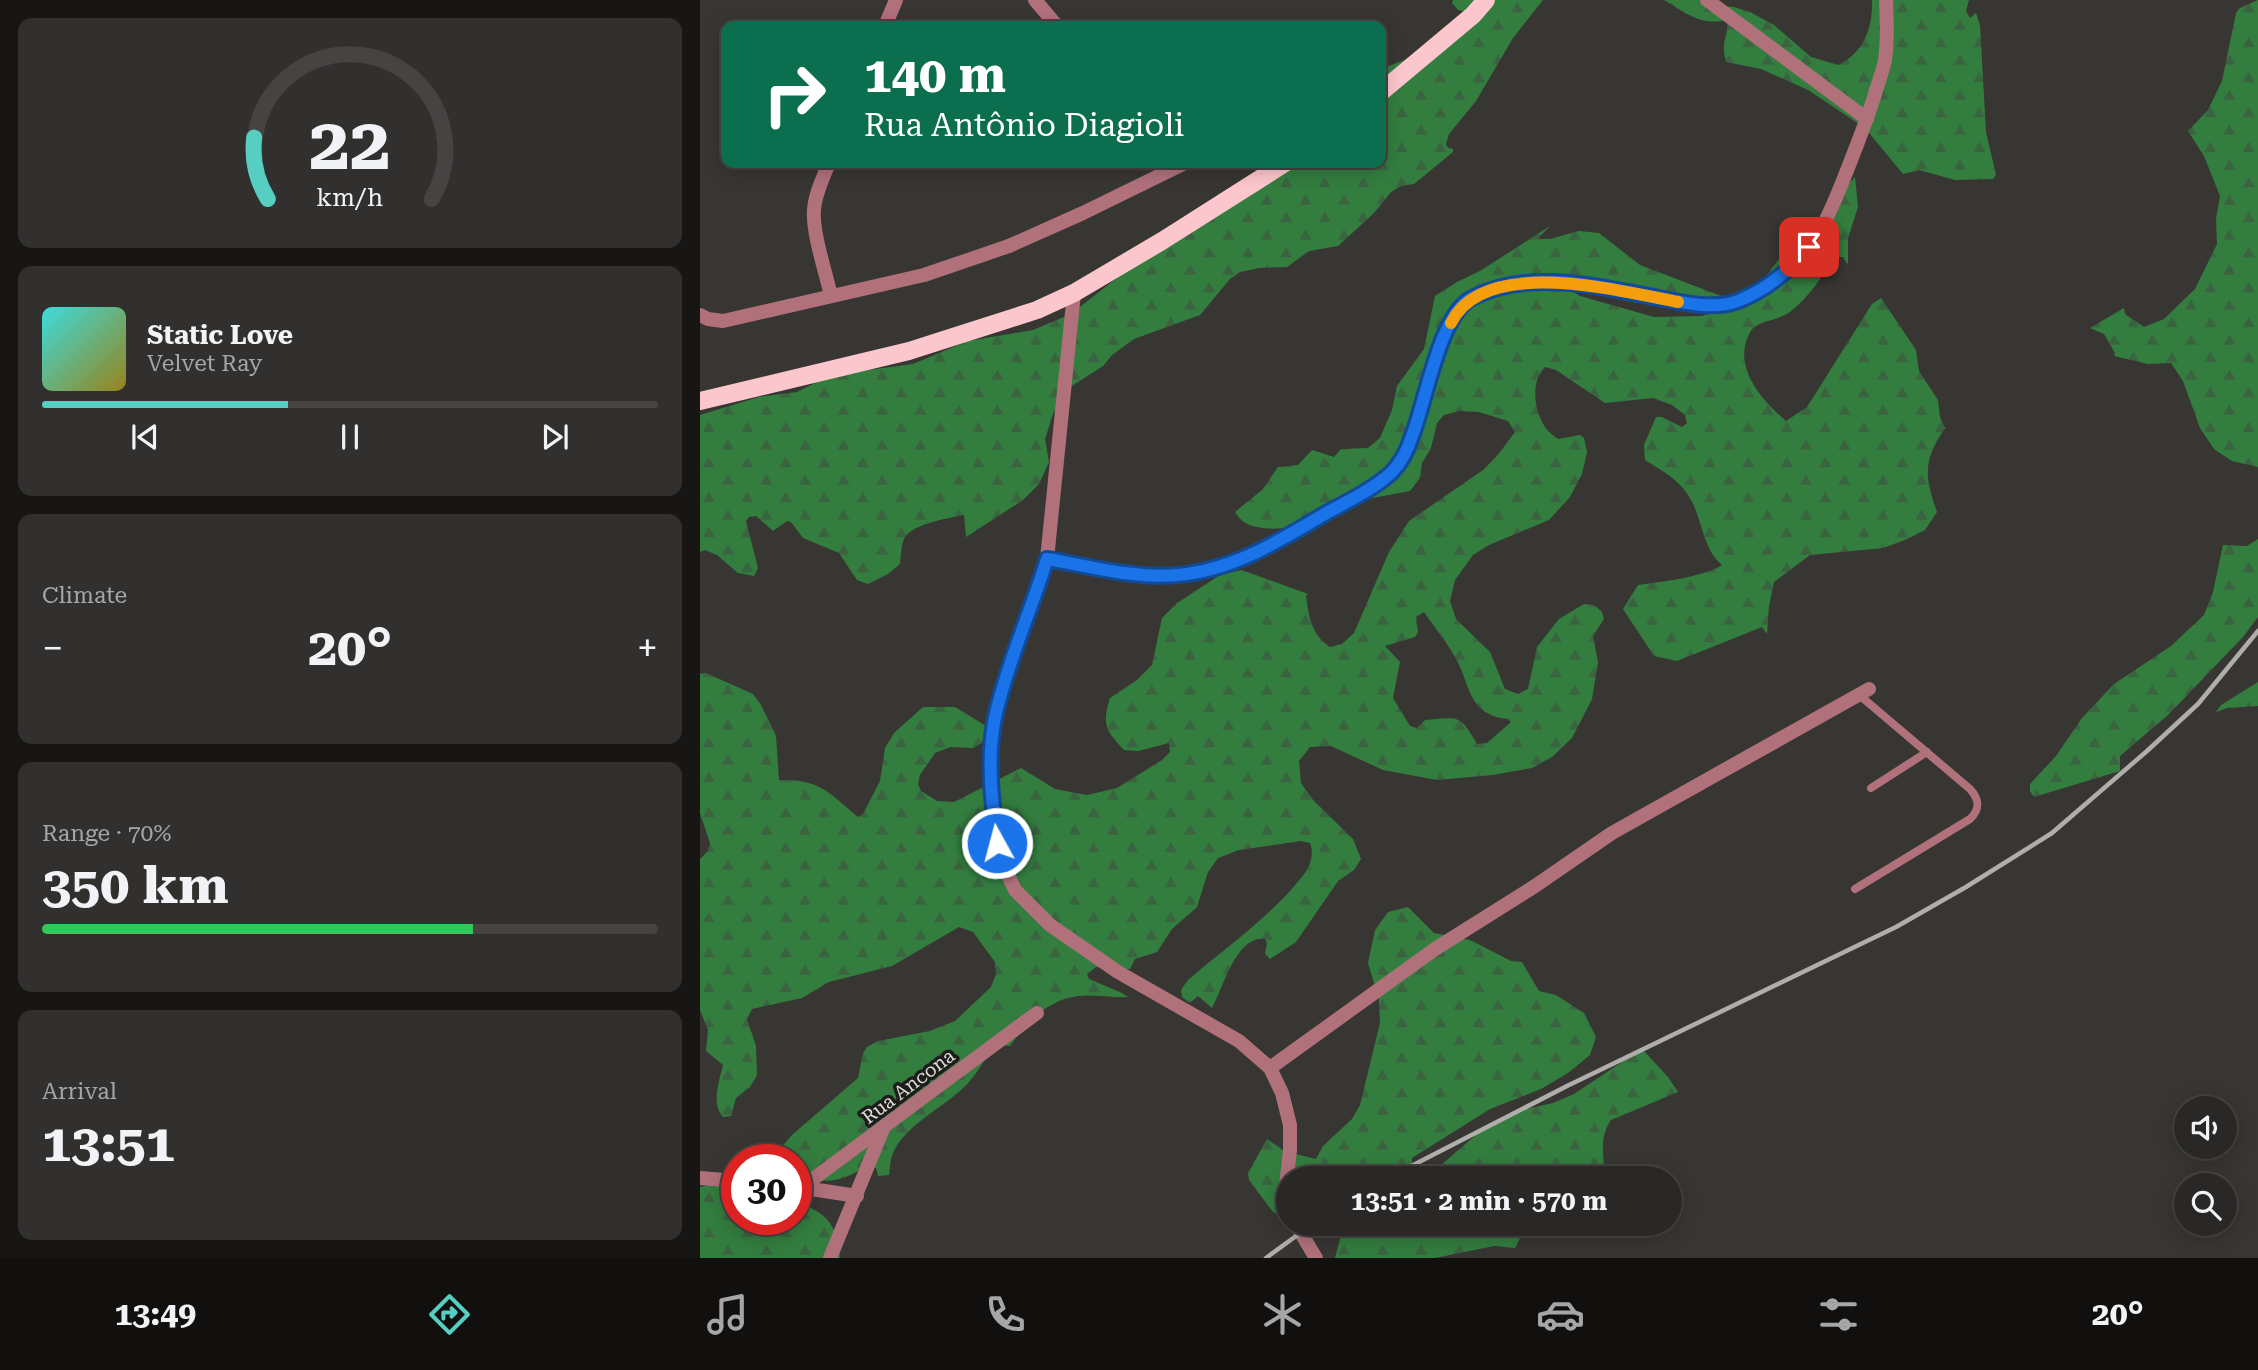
<!DOCTYPE html>
<html lang="en">
<head>
<meta charset="utf-8">
<style>
  :root { --surface:#2a2826; --page:#32302e; --text:#f1f3f6; --muted:#a5a6a7; --line:#464443; --accent:#57cec2 }
  body { margin:0; font-family:"Roboto Serif",serif; background:var(--page); color:var(--text); height:100vh; display:flex; flex-direction:column; font-size:26px; white-space:nowrap }
  * { box-sizing:border-box; margin:0 }
  p { font-size:23px; color:var(--muted) }
  .icon { flex:none; width:38px; height:38px; fill:none; stroke:currentColor; stroke-width:2; stroke-linecap:round; stroke-linejoin:round }
  .map { position:relative; flex:1; overflow:hidden }
  .sheet { display:flex; flex-direction:column; gap:18px; padding:18px; background:#171615; width:700px }
  .sheet>* { flex:none }
  .banner { position:absolute; left:21px; top:21px; width:665px; height:147px; border-radius:14px; box-shadow:0 4px 18px #0003,0 0 0 2px var(--line); background:#0b6e4f; color:#fff; overflow:hidden }
  .controls { position:absolute; left:1474px; top:1096px; display:grid; gap:14px }
  .controls a { display:grid; place-items:center; width:63px; height:63px; border-radius:50%; background:var(--surface); box-shadow:0 4px 18px #0003,0 0 0 2px var(--line); font-size:35px }
  .speed { position:absolute; left:21px; top:1144px; display:flex; gap:14px; font-size:35px; font-weight:700; text-align:center }
  .speed>* { display:grid; place-content:center; width:91px; height:91px; border-radius:50%; background:var(--surface); box-shadow:0 4px 18px #0003,0 0 0 2px var(--line); line-height:1 }
  .speed .limit { border:10px solid #d22; background:#fff; color:#111 }
  .pin { position:absolute; display:grid; place-items:center; width:60px; height:60px; color:#fff; margin:-30px; border-radius:14px; box-shadow:0 4px 10px #0006 }
  .me { position:absolute; width:77px; margin:-38px; rotate:353deg; stroke-linejoin:round; filter:drop-shadow(0 0 5px #0008) }
  .turn { display:flex; align-items:center; gap:24px; height:147px; padding:0 28px; font-size:32px }
  .turn .icon { width:91px; height:91px; stroke-width:2.5 }
  .turn b { display:block; font-size:49px; line-height:60px }
  .big { font-size:52px; font-weight:700; line-height:1.1 }
  .sheet .card { flex:1; display:flex; flex-direction:column; justify-content:center; gap:10px; min-width:0; padding:0 24px; border-radius:14px; background:var(--page) }
  .sheet .dial { align-items:center; gap:0 }
  .dial svg { height:182px; overflow:visible; fill:none; stroke:var(--line); stroke-width:7; stroke-linecap:round; text-anchor:middle }
  .dial text { fill:var(--text); stroke:none }
  .song { display:flex; align-items:center; gap:21px }
  .cover { width:84px; height:84px; border-radius:10px; background:linear-gradient(135deg,hsl(180 70% 55%),hsl(50 70% 35%)) }
  .played { height:7px; border-radius:4px; background:linear-gradient(90deg,var(--accent) 40%,var(--line) 40%) }
  .keys { display:flex; justify-content:space-around; direction:ltr }
  .heat { display:flex; justify-content:space-between; align-items:center; font-size:38px; direction:ltr }
  .charge { height:10px; border-radius:5px; background:linear-gradient(90deg,#34c759 70%,var(--line) 0) }
  .trip { position:absolute; left:576px; top:1166px; width:406px; height:70px; border-radius:35px; background:var(--surface); box-shadow:0 4px 18px #0003,0 0 0 2px var(--line); font-weight:700; line-height:70px; text-align:center }
  .dock { display:flex; height:112px; justify-content:space-around; align-items:center; background:#11100f; color:var(--muted) }
  .dock .icon { width:49px; height:49px }
  .dock .current { color:var(--accent) }
  .dock b { font-size:32px; color:var(--text) }
  main { display:flex; flex:1; min-height:0 }
  .map>svg:first-child { display:block }
  .forest { fill:url(#forest-firs); fill-rule:evenodd }
  .lines { fill:none; stroke-linecap:round; stroke-linejoin:round }
  .lane { stroke:#b0717b; stroke-width:8 }
  .street { stroke:#b0717b; stroke-width:14 }
  .primary { stroke:#fbc6cc; stroke-width:18 }
  .rail { stroke:#b0aeab; stroke-width:4.5 }
  .route-casing { stroke:#114b97; stroke-width:18 }
  .route { stroke:#1a73e8; stroke-width:12 }
  .slow { stroke:#f59e0b; stroke-width:12 }
  .labels { text-anchor:middle; stroke-width:7; stroke-linejoin:round; paint-order:stroke }
  .street-label { font-size:19px; fill:#e0dfdc; stroke:#1e1d1c }
</style>
</head>
<body>
<main>
<section class="sheet">
<div class="card dial"><svg viewBox="0 0 100 80">
<path d="M14 69A42 42 0 1 1 86 69"/>
<path d="M14 69A42 42 0 0 1 8 42" stroke="#57cec2"/>
<text x="50" y="56" font-size="32" font-weight="700">22</text>
<text x="50" y="72" font-size="11">km/h</text>
</svg></div>
<div class="card">
<div class="song"><i class="cover"></i><div><b>Static Love</b><p>Velvet Ray</p></div></div>
<div class="played"></div>
<div class="keys"><svg class="icon" aria-label="previous" viewBox="0 0 24 24"><path d="M18 5L8 12l10 7zM5 5v14"/></svg><svg class="icon" aria-label="pause" viewBox="0 0 24 24"><path d="M8 5v14M16 5v14"/></svg><svg class="icon" aria-label="next" viewBox="0 0 24 24"><path d="M6 5l10 7-10 7zM19 5v14"/></svg></div>
</div>
<div class="card"><p>Climate</p>
<div class="heat"><a>−</a><b class="big">20°</b><a>+</a></div>
</div>
<div class="card"><p>Range · 70%</p><b class="big">350 km</b><div class="charge"></div></div>
<div class="card"><p>Arrival</p><b class="big">13:51</b></div>
</section>
<div class="map">
<svg width="1558" height="1258" viewBox="0 0 1558 1258">
  <defs>
    <pattern id="forest-firs" width="22" height="20" patternUnits="userSpaceOnUse" patternTransform="scale(1.75)"><rect width="22" height="20" fill="#337d3f"/><path d="M5 1l3.5 6h-7zM16 11l3.5 6h-7z" fill="#3a6340"/></pattern>
  </defs>
  <rect width="100%" height="100%" fill="#383632"/>
  <path class="forest" d="M753 0H843L813 38 776 101 749 134 746 144 748 148 753 149V152L714 184 701 186 691 192 674 213 638 246 609 251 587 267 559 268 540 272 530 279 500 315 434 339 412 355 403 366 364 391 353 414 345 439 349 462 339 484 323 500 266 537 264 515C249 518 213 524 205 537 201 544 201 556 200 564L188 574 168 584 157 580 139 553 103 538 91 522 87 521 73 531 56 516 49 517 46 521 58 568 54 576 38 573 17 555 5 550 0 552V415L59 397 97 392 121 380 146 373 213 364 268 341 333 330 371 314 465 240 558 176 568 163H681V69L707 59 767 12 758 10 752 3Z
    M964 0H1005L1015 5 1034 7 1050 12 1074 25 1111 57 1138 65C1164 53 1173 27 1172 0H1269L1266 11 1270 18 1276 13 1280 25 1286 132 1296 175 1293 179 1255 180 1219 170 1203 174 1165 128 1108 90 1061 69 1026 62C1020 40 1029 38 1027 20 1000 26 986 13 964 0Z
    M1558 0V467L1532 461 1514 449 1500 428 1483 381 1471 363 1448 364 1414 356 1415 353 1404 334 1390 328 1424 308 1425 314 1444 327 1464 319 1495 289 1517 244 1516 219 1520 196 1504 156 1488 131 1508 110 1522 81 1536 13 1540 8Z
    M1155 177 1158 207 1148 238V265L1143 257H1134C1122 277 1110 296 1091 311 1080 320 1067 319 1056 326 1051 329 1049 334 1047 339 1035 371 1064 402 1086 421L1107 407 1172 304 1181 298 1216 350 1219 371 1238 400 1240 417 1244 427H1246C1223 459 1224 476 1237 512L1225 530 1205 540 1183 548 1110 555 1074 582 1069 606 1067 634 1062 627 977 661 954 656 923 609 938 585C960 582 1004 577 1022 565 1001 547 1003 517 988 495 978 479 961 470 945 460L944 445 956 417H962L982 427 987 423 985 415 972 405 953 398 905 403 856 370 845 367C830 382 834 410 845 427 848 432 854 436 858 439L880 435 884 438 887 452 882 474 870 497 849 520 789 545 773 555 755 580 750 601 756 619 790 652 805 689 818 694 828 689 837 647 859 619 884 604 894 605 902 612 904 619 893 636 898 662 892 699 872 738 852 757 832 768 793 775 737 780 683 770 631 746 610 747 599 761 601 783 613 800 653 839 661 859 654 870 638 881 596 942 570 959 565 954 567 943 565 939C536 935 523 989 512 1008L498 996 490 1003 482 997 481 990 488 980C525 948 571 916 601 878 609 869 615 855 610 843L601 841 539 850 518 858 508 872 497 907 472 929 457 952 435 959 430 969 396 967 387 974 389 979 422 993 428 997C412 998 394 994 378 996 347 1000 327 1022 310 1046L300 1045C285 1054 281 1069 269 1082 249 1105 205 1124 193 1153 190 1160 190 1168 189 1175L178 1176 176 1168 166 1166C139 1184 129 1181 98 1180L96 1160H75L78 1151 92 1135 158 1078 163 1053 167 1047 178 1041 230 1031 255 1021 291 987 296 974 295 962 273 932 259 927 192 966 129 982 102 998 52 1009 47 1019 56 1046 57 1075 50 1087 36 1098 31 1116 23 1117C11 1103 19 1082 23 1065L6 1051 8 1030 0 1010V859L8 851 10 843 0 813V674L6 673 53 694 61 705 76 736 79 780C120 779 128 792 158 817L163 814 180 781 185 748 194 733 223 707H255L286 726 282 743 273 748 250 747 235 753 220 775 218 784 221 791 237 801 254 802 321 768 355 789 387 795 417 788 462 760 470 752 469 743 438 751 424 750C405 730 402 724 410 698L437 680 452 665 462 618 477 603 520 575 542 570 608 594 606 596C609 617 611 634 630 647L642 644 654 633 689 552 709 521 783 470 797 456 815 432 808 421 779 412 759 411 744 415 737 423 731 448 722 463 720 478 710 491C686 496 659 499 635 507 605 518 592 534 557 527 546 525 541 521 535 512L563 489 578 467 598 465 612 450 634 457 641 449 668 448 680 438 692 410 697 386 724 349 735 296 757 282 780 271 850 226 839 237 840 239H850L879 231 899 233 940 265 1021 296 1012 301 864 286 880 296 954 317 1001 316 1034 308 1052 295 1097 235 1112 238C1122 231 1132 224 1137 213 1145 196 1141 191 1155 177ZM724 612C734 627 746 641 755 657 771 684 767 715 808 719L811 722 787 743 777 744C760 714 759 717 725 720L717 728 710 726 693 698 700 662 685 646 715 637 718 632 716 617Z
    M1558 539V617L1543 637 1468 715 1420 756V771L1334 797 1330 791V784L1356 756 1382 718 1414 684 1471 646 1504 615 1513 592 1523 545 1547 546Z
    M1558 682V706L1527 708 1516 712 1521 705Z
    M708 907 734 933 770 940 811 961 822 962 839 991 856 995 884 1013 896 1037 890 1055 868 1073 841 1089 790 1109 712 1158V1168L725 1170 741 1165 777 1134 803 1118 822 1110 853 1103 874 1094 942 1049 968 1077 978 1092 911 1120C899 1137 903 1157 906 1178H588V1218L573 1212 549 1180 548 1173 567 1139 584 1151 616 1159 623 1146 652 1119 660 1105 680 1023 679 1000 668 963 675 930 688 912Z
    M12 1184H37V1220H96V1202C127 1212 138 1226 140 1258H0V1187Z
    M647 1223H883C866 1233 838 1214 823 1233 820 1237 818 1243 815 1248L794 1246 735 1258H635L643 1228Z"/>
  <g class="lines">
    <path class="lane" d="M1171 788 1227 752
      M1155 889 1270 819C1280 809 1280 800 1270 789L1158 694"/>
    <path class="street" d="M335 0 357 26
      M1007 0 1167 119
      M185 26 196 0
      M129 163C123 178 115 194 114 210 112 232 126 273 131 296
      M374 293 347 559 295 715 291 752 292 798 297 843 305 868 315 890 350 925 418 972 539 1041 570 1068 582 1093 590 1125V1150L586 1186 588 1205
      M0 315 8 319 23 321 224 275 309 246 383 213 485 163
      M347 559C389 566 434 579 477 576 534 571 581 539 630 511 650 500 673 488 691 473 700 464 707 449 712 437 726 402 737 322 768 300 786 287 815 283 837 282 862 282 889 285 914 290 950 296 1003 313 1038 301 1051 296 1063 288 1074 280 1114 253 1127 221 1144 178 1155 150 1166 123 1175 94 1178 83 1183 71 1185 60 1188 40 1187 20 1186 0
      M570 1068 735 949 835 886 912 833 1169 689
      M0 1178 37 1181
      M98 1187 157 1196
      M101 1188 337 1013
      M595 1223 616 1258
      M130 1258 183 1129"/>
    <path class="primary" d="M681 92 773 15 786 0
      M0 401 209 351 337 310 374 293 462 241 585 163"/>
    <path class="rail" d="M688 1178 867 1086 1196 927 1266 887 1352 833 1447 751 1498 704 1558 631
      M566 1258 614 1223"/>
  </g>
  <g class="lines">
    <defs>
      <path id="route" d="M297 843C292 801 286 755 296 713 308 661 331 611 347 559 389 566 435 579 478 575 534 570 581 540 628 512 649 501 673 489 691 473 700 464 708 449 712 436 726 402 739 315 772 298 830 268 899 287 959 298 984 303 1014 310 1038 301 1066 290 1090 270 1109 247"/>
    </defs>
    <use href="#route" class="route-casing"/>
    <use href="#route" class="route"/>
    <path class="slow" d="M751 323C784 255 920 291 978 302"/>
  </g>
  <g class="labels">
    <g class="street-label">
      <text transform="translate(208 1086) rotate(-37)" y="7">Rua Ancona</text>
    </g>
  </g>
</svg>
<div class="controls">
<a><svg class="icon" aria-label="sound" viewBox="0 0 24 24"><path d="M4 9h4l5-4v14l-5-4H4zM17 9q2 3 0 6"/></svg></a>
<a><svg class="icon" aria-label="search" viewBox="0 0 24 24"><circle cx="10" cy="10" r="6"/><path d="M15 15l6 6"/></svg></a>
</div>
<div class="speed"><div class="limit">30</div></div>
<div class="pin" style="left:1109px;top:247px;background:#d93025"><svg class="icon" aria-label="arrive" viewBox="0 0 24 24"><path d="M6 21V4h12l-3 4 3 4H6"/></svg></div>
<svg class="me" style="left:297px;top:843px" viewBox="-20 -20 40 40"><circle r="17" fill="#1a73e8" stroke="#fff" stroke-width="3"/><path d="M0-11L8 9 0 5-8 9z" fill="#fff"/></svg>
<div class="trip">13:51 · 2 min · 570 m</div>
<div class="banner">
<div class="turn"><svg class="icon" aria-label="right" viewBox="0 0 24 24"><path d="M7 20v-9h11M14 6l5 5-5 5"/></svg><div><b>140 m</b>Rua Antônio Diagioli</div></div>
</div>
</div>
</main>
<nav class="dock">
<b>13:49</b>
<svg class="icon current" aria-label="directions" viewBox="0 0 24 24"><path d="M12 3l9 9-9 9-9-9zM9 14v-3h6M13 9l2 2-2 2"/></svg>
<svg class="icon" aria-label="music" viewBox="0 0 24 24"><path d="M9 18V5l10-2v13"/><circle cx="6" cy="18" r="3"/><circle cx="16" cy="16" r="3"/></svg>
<svg class="icon" aria-label="phone" viewBox="0 0 24 24"><path d="M5 4h4l2 5-3 2q2 4 5 5l2-3 5 2v4C11 20 4 13 5 4z"/></svg>
<svg class="icon" aria-label="climate" viewBox="0 0 24 24"><path d="M12 3v18M4 7l16 10M4 17L20 7"/></svg>
<svg class="icon" aria-label="car" viewBox="0 0 24 24"><path d="M5 17H2v-5l4-1 3-4h7l3 4 3 1v5h-3M9 17h6M6 11h13"/><circle cx="7" cy="17" r="2"/><circle cx="17" cy="17" r="2"/></svg>
<svg class="icon" aria-label="filters" viewBox="0 0 24 24"><path d="M4 7h16M4 17h16"/><circle cx="9" cy="7" r="2"/><circle cx="15" cy="17" r="2"/></svg>
<b>20°</b>
</nav>
</body>
</html>
